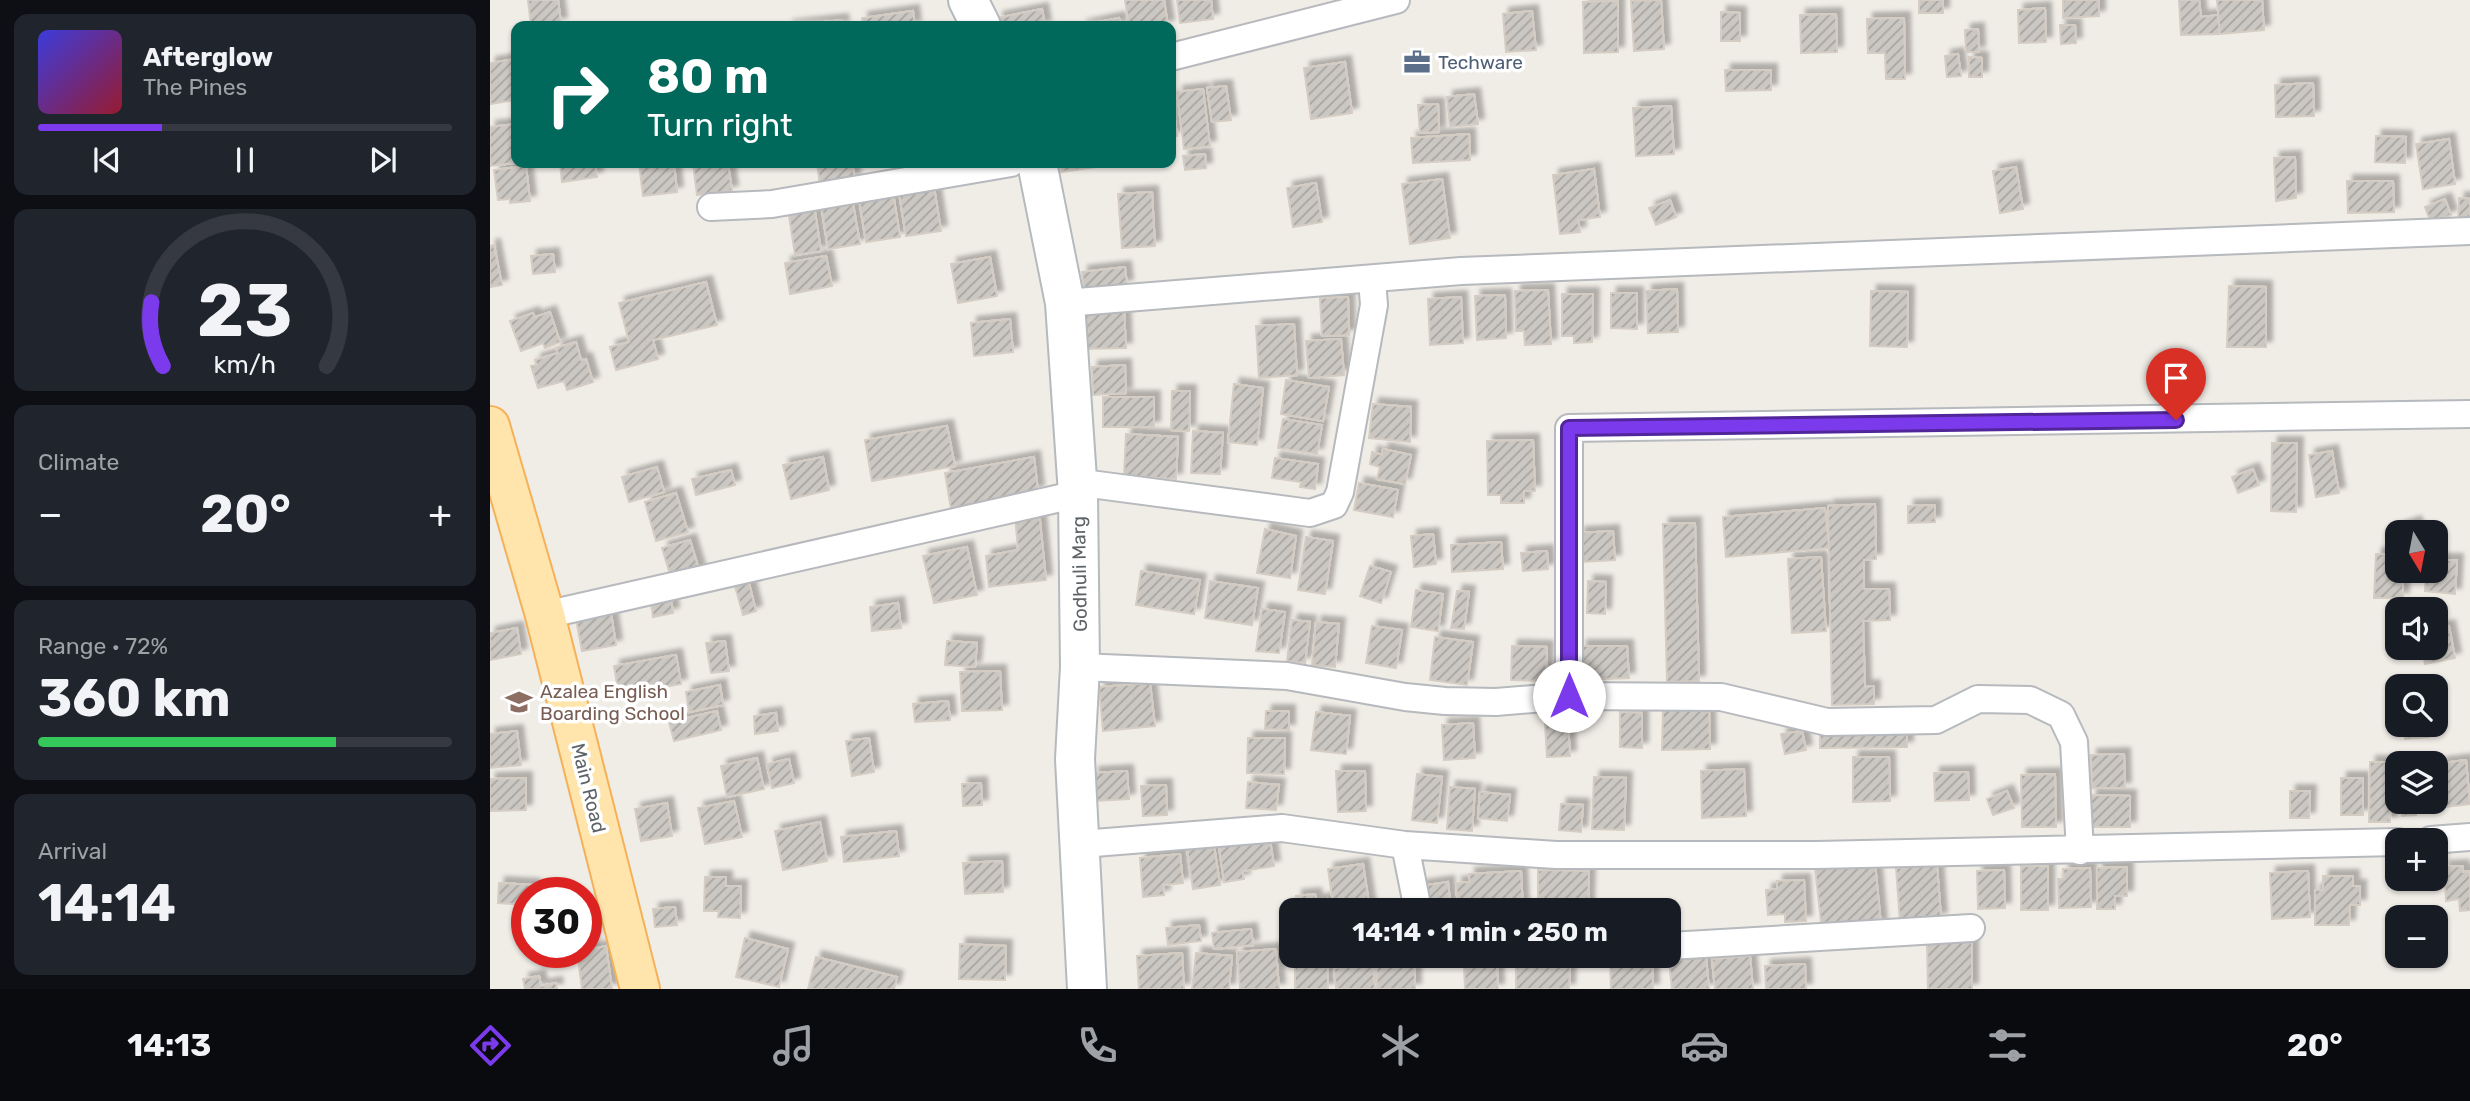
<!DOCTYPE html>
<html lang="en">
<head>
<meta charset="utf-8">
<style>
  :root { --surface:#171b24; --page:#20242c; --text:#f1f3f6; --muted:#9ea1a6; --line:#363941; --accent:#7c3aed }
  body { margin:0; font-family:Rubik,sans-serif; background:var(--page); color:var(--text); height:100vh; display:flex; flex-direction:column; font-size:26px; white-space:nowrap }
  * { box-sizing:border-box; margin:0 }
  p { font-size:23px; color:var(--muted) }
  .icon { flex:none; width:38px; height:38px; fill:none; stroke:currentColor; stroke-width:2; stroke-linecap:round; stroke-linejoin:round }
  .map { position:relative; flex:1; overflow:hidden }
  .sheet { display:flex; flex-direction:column; gap:14px; padding:14px; background:#0d0f14; width:490px }
  .sheet>* { flex:none }
  .guide { position:absolute; left:21px; top:21px; width:665px; height:147px; border-radius:14px; box-shadow:0 2px 5px #0004; background:#00695c; color:#fff; overflow:hidden }
  .needle { width:46px; rotate:170deg }
  .tools { position:absolute; left:1895px; top:520px; display:grid; gap:14px }
  .tools a { display:grid; place-items:center; width:63px; height:63px; border-radius:14px; background:var(--surface); box-shadow:0 2px 5px #0004; font-size:35px }
  .speed { position:absolute; left:21px; top:877px; display:flex; gap:14px; font-size:35px; font-weight:700; text-align:center }
  .speed>* { display:grid; place-content:center; width:91px; height:91px; border-radius:50%; background:var(--surface); box-shadow:0 2px 5px #0004; line-height:1 }
  .speed .limit { border:10px solid #d22; background:#fff; color:#111 }
  .pin { position:absolute; display:grid; place-items:center; width:60px; height:60px; color:#fff; margin:-72px -30px; border-radius:50% 50% 50% 0; rotate:-45deg; box-shadow:0 0 7px #0007 }
  .pin .icon { rotate:45deg }
  .me { position:absolute; width:77px; margin:-38px; rotate:0deg; stroke-linejoin:round; filter:drop-shadow(0 0 5px #0008) }
  .turn { display:flex; align-items:center; gap:24px; height:147px; padding:0 21px; font-size:32px }
  .turn .icon { width:91px; height:91px; stroke-width:2.5 }
  .turn b { display:block; font-size:49px; line-height:60px }
  .big { font-size:52px; font-weight:700; line-height:1.1 }
  .sheet .tile { flex:1; display:flex; flex-direction:column; justify-content:center; gap:10px; min-width:0; padding:0 24px; border-radius:14px; background:var(--page) }
  .sheet .dial { align-items:center; gap:0 }
  .dial svg { height:182px; overflow:visible; fill:none; stroke:var(--line); stroke-width:7; stroke-linecap:round; text-anchor:middle }
  .dial text { fill:var(--text); stroke:none }
  .song { display:flex; align-items:center; gap:21px }
  .cover { width:84px; height:84px; border-radius:10px; background:linear-gradient(135deg,hsl(240 70% 55%),hsl(350 70% 35%)) }
  .played { height:7px; border-radius:4px; background:linear-gradient(90deg,var(--accent) 30%,var(--line) 30%) }
  .keys { display:flex; justify-content:space-around; direction:ltr }
  .heat { display:flex; justify-content:space-between; align-items:center; font-size:38px; direction:ltr }
  .charge { height:10px; border-radius:5px; background:linear-gradient(90deg,#34c759 72%,var(--line) 0) }
  .trip { position:absolute; left:789px; top:898px; width:402px; height:70px; border-radius:14px; background:var(--surface); box-shadow:0 2px 5px #0004; font-weight:700; line-height:70px; text-align:center }
  .tabs { display:flex; height:112px; justify-content:space-around; align-items:center; background:#090b0e; color:var(--muted) }
  .tabs .icon { width:49px; height:49px }
  .tabs .on { color:var(--accent) }
  .tabs b { font-size:32px; color:var(--text) }
  main { display:flex; flex:1; min-height:0 }
  .map>svg:first-child { display:block }
  .building { fill:url(#building-hatch); stroke:#d5cdc4; stroke-width:2; filter:url(#shadow) }
  .lines { fill:none; stroke-linecap:round; stroke-linejoin:round }
  .minor-casing { stroke:#b6b9bd; stroke-width:30 }
  .secondary-casing { stroke:#b4babe; stroke-width:42 }
  .primary-casing { stroke:#f5b15a; stroke-width:42 }
  .minor { stroke:#fff; stroke-width:26 }
  .secondary { stroke:#fff; stroke-width:38 }
  .primary { stroke:#ffe5ac; stroke-width:38 }
  .route-casing { stroke:#51269a; stroke-width:18 }
  .route { stroke:#7c3aed; stroke-width:12 }
  .labels { text-anchor:middle; stroke-width:7; stroke-linejoin:round; paint-order:stroke }
  .service-label { font-size:19px; fill:#4e5e75; stroke:#fff; text-anchor:start }
  .street-label { font-size:19px; fill:#5d6367; stroke:#fff }
  .education-label { font-size:19px; fill:#785e54; stroke:#fff; text-anchor:start }
</style>
</head>
<body>
<main>
<section class="sheet">
<div class="tile">
<div class="song"><i class="cover"></i><div><b>Afterglow</b><p>The Pines</p></div></div>
<div class="played"></div>
<div class="keys"><svg class="icon" aria-label="previous" viewBox="0 0 24 24"><path d="M18 5L8 12l10 7zM5 5v14"/></svg><svg class="icon" aria-label="pause" viewBox="0 0 24 24"><path d="M8 5v14M16 5v14"/></svg><svg class="icon" aria-label="next" viewBox="0 0 24 24"><path d="M6 5l10 7-10 7zM19 5v14"/></svg></div>
</div>
<div class="tile dial"><svg viewBox="0 0 100 80">
<path d="M14 69A42 42 0 1 1 86 69"/>
<path d="M14 69A42 42 0 0 1 9 41" stroke="#7c3aed"/>
<text x="50" y="56" font-size="32" font-weight="700">23</text>
<text x="50" y="72" font-size="11">km/h</text>
</svg></div>
<div class="tile"><p>Climate</p>
<div class="heat"><a>−</a><b class="big">20°</b><a>+</a></div>
</div>
<div class="tile"><p>Range · 72%</p><b class="big">360 km</b><div class="charge"></div></div>
<div class="tile"><p>Arrival</p><b class="big">14:14</b></div>
</section>
<div class="map">
<svg width="1980" height="989" viewBox="0 0 1980 989">
  <defs>
    <pattern id="building-hatch" width="6" height="6" patternUnits="userSpaceOnUse" patternTransform="scale(1.75)"><rect width="6" height="6" fill="#cbc7c2"/><path d="M-1 1l2-2M0 6l6-6M5 7l2-2" fill="none" stroke="#a8a5a1"/></pattern>
    <filter id="shadow"><feDropShadow dx="6" dy="-6" stdDeviation="2" flood-color="#0004"/></filter>
  </defs>
  <rect width="100%" height="100%" fill="#f0ece6"/>
  <path class="building" d="M38 0H68L71 23 41 26Z
    M635 0H674L678 26H639Z
    M687 0H721L723 19 690 23Z
    M1171 0 1174 49 1144 51 1141 1Z
    M1429 0H1453V13H1429Z
    M1573 0H1609V16L1573 18Z
    M1689 0H1709L1711 17 1728 15 1730 34 1691 35Z
    M1727 0H1772L1774 30 1730 34Z
    M1128 1V52L1094 53 1093 2Z
    M1555 8 1556 42 1529 43 1528 10Z
    M552 9 555 26H509L507 18Z
    M423 11 425 26H373L372 18Z
    M1042 11 1046 50 1016 52 1013 14Z
    M1231 12 1250 13V41H1231Z
    M1346 14 1347 52 1311 53 1310 15Z
    M629 18 631 26H590Z
    M1414 18 1415 79H1396L1395 53H1378L1377 19Z
    M352 20 353 26H296Z
    M1570 25H1585L1586 43 1571 44Z
    M1488 29 1489 52H1476L1475 30Z
    M1468 54 1471 76 1457 77 1455 56Z
    M1479 57 1492 58V77H1479Z
    M26 59V100L0 104V63Z
    M855 62 862 113 821 119 814 68Z
    M1235 70H1281V90L1236 91Z
    M1823 83 1824 116 1786 117 1785 85Z
    M736 86 741 120 722 122 717 88Z
    M713 89 720 146 694 149 687 92Z
    M984 94 988 124 960 127 957 97Z
    M682 97 687 136 681 137V97Z
    M948 104 949 132 930 133 928 105Z
    M1181 106 1184 154 1146 156 1143 108Z
    M26 124V163L0 166V127Z
    M979 134 980 160 923 163 921 138Z
    M1886 136 1916 137 1915 163 1885 162Z
    M1959 139 1965 184 1933 189 1926 144Z
    M715 154 716 168 695 170 693 156Z
    M1805 157 1806 198 1786 201 1784 158Z
    M70 163H105L107 177 72 182Z
    M149 163H184L187 192 153 196Z
    M203 163H238L242 191 207 195Z
    M327 163H362L365 179 330 185Z
    M570 163H619L620 165 571 172Z
    M36 166 40 201 20 203V199L8 200 4 170Z
    M1526 167 1533 209 1510 213 1503 171Z
    M1104 169 1110 217 1088 220 1090 232 1070 234 1063 175Z
    M952 179 960 238 920 244 912 184Z
    M1857 181H1903L1904 212 1858 213Z
    M826 183 832 222 803 227 797 188Z
    M444 187 451 231 416 236 409 193Z
    M662 192 665 246 632 248 628 194Z
    M403 193 410 237 376 242 369 199Z
    M362 198 370 244 338 249 331 204Z
    M1969 198 1980 199V221H1968Z
    M1955 199 1961 215 1941 223 1935 207Z
    M1180 200 1186 217 1166 225 1159 208Z
    M324 205 331 251 305 255 298 209Z
    M4 245 12 285 0 287V246Z
    M63 254 65 272 43 274 41 256Z
    M336 256 342 286 300 294 295 263Z
    M500 257 507 296 468 303 461 264Z
    M635 267 637 285 594 290 592 272Z
    M216 282 227 325 163 340 168 359 126 370 120 347 139 342 129 303Z
    M1739 286 1776 287V347H1737Z
    M1187 289 1188 332 1158 333 1156 291Z
    M1058 290 1061 344 1035 345 1034 331H1026L1025 291Z
    M1381 291 1418 292 1417 347 1380 346Z
    M1121 293H1147V329L1121 328Z
    M1072 294H1103L1102 342 1084 343V336H1072Z
    M1015 295 1016 338 987 340 985 296Z
    M858 297 859 335 832 336 830 298Z
    M971 297 973 343 940 345 938 299Z
    M634 309 636 348 594 349 592 311Z
    M60 312 70 342 55 348 53 343 31 351 20 321 43 313 45 317Z
    M520 319 523 352 484 356 481 323Z
    M804 324 807 375 769 378 766 326Z
    M851 339 854 375 819 378 816 341Z
    M86 342 91 360 96 359 103 382 77 390 74 381 48 388 41 366 47 365 45 360 68 353 66 348Z
    M635 365 636 393 603 395 602 367Z
    M796 380 839 387 833 421 791 414Z
    M744 384 773 388 767 445 738 442Z
    M682 391H700L699 431 681 430Z
    M613 397H664V427H613Z
    M883 404 921 407 920 442 879 438Z
    M793 419 832 425 827 454 788 448Z
    M457 426 465 466 382 481 375 440Z
    M703 431 733 433 730 474 701 473Z
    M636 434 688 437 686 479 634 476Z
    M1043 440 1045 491H1034V503H1011V495H998L997 441Z
    M1782 443H1807L1806 512 1781 511Z
    M893 449 921 455 915 484 887 479 890 467 880 464 882 452 892 455Z
    M1842 451 1849 493 1826 497 1819 455Z
    M333 457 339 490 301 499 293 465Z
    M544 457 548 491 461 509 455 473Z
    M785 458 828 464 825 489 810 487 811 482 782 478Z
    M167 467 174 492 139 502 132 477Z
    M1763 469 1769 485 1748 493 1742 477Z
    M241 470 245 485 206 495 202 479Z
    M869 483 908 490 903 517 864 510Z
    M186 493 198 532 166 541 155 502Z
    M1385 504 1386 559 1374 560V589H1399L1400 620 1373 621 1375 687 1384 686V704L1342 705 1338 506Z
    M1445 505V522L1418 523V506Z
    M1335 508 1339 548 1236 557 1233 517Z
    M549 511 556 580 499 587 496 556 528 550 525 515Z
    M1925 522 1929 532H1908V536L1905 529Z
    M1205 523 1209 681 1177 682 1173 524Z
    M775 529 806 536 800 578 767 573Z
    M1123 531 1125 560 1091 562 1089 533Z
    M943 534 946 564 924 567 921 536Z
    M816 537 843 541 835 594 808 590Z
    M200 540 210 573 182 581 172 548Z
    M1011 542 1013 569 962 572 961 545Z
    M477 547 487 595 444 603 433 556Z
    M1057 551 1058 569 1033 571 1031 553Z
    M1886 554H1908V570H1913V598H1884Z
    M1331 557 1336 631 1302 633 1298 559Z
    M1946 560H1967L1965 594 1935 591 1936 570H1946Z
    M880 566 901 572 891 603 870 596Z
    M651 571 710 580 704 614 646 605Z
    M258 579 266 611 253 615 244 583Z
    M720 581 768 588 762 625 715 618Z
    M1098 581 1116 582 1115 614 1097 613Z
    M926 590 953 594 948 631 921 627Z
    M967 591 979 592 974 629 961 628Z
    M181 599 183 613 163 617 161 603Z
    M408 603 411 628 382 631 380 607Z
    M772 609 795 612 789 653 766 651Z
    M121 613 126 645 92 651 86 619Z
    M802 620 820 622 815 663 797 661Z
    M826 622 849 624 845 667 822 665Z
    M882 626 912 630 906 668 876 663Z
    M1959 626 1965 658 1935 664 1932 648H1946V629Z
    M27 628 31 654 0 660V633Z
    M945 637 983 642 977 685 940 680Z
    M235 641 239 671 221 673 216 643Z
    M457 641 487 643 485 667 455 665Z
    M1022 646 1057 647 1056 681 1021 680Z
    M1091 646H1137L1139 678 1093 680Z
    M186 655 191 684 129 695 124 666Z
    M510 671 512 710 472 711 470 672Z
    M660 683 665 726 613 731 609 687Z
    M230 685 233 705 199 712 196 692Z
    M458 701 460 720 425 722 423 704Z
    M1173 709H1219L1220 749 1172 750Z
    M227 711 231 730 184 741 179 722Z
    M776 711H799V730L775 729Z
    M826 712 860 716 856 754 821 750Z
    M1130 712 1152 713V748L1130 747Z
    M286 713 288 731 265 734 264 716Z
    M1078 722 1080 756 1057 757 1055 724Z
    M983 723 985 758 954 760 952 725Z
    M1914 724H1938L1939 737 1915 739Z
    M27 731 31 765 0 768V734Z
    M1312 731 1316 750 1295 754 1291 734Z
    M1417 731V747L1330 748V732Z
    M379 738 384 772 362 776 356 741Z
    M758 738H795L794 774 757 773Z
    M1634 754 1635 788H1602L1601 755Z
    M1363 757H1399L1400 801 1363 802Z
    M267 758 274 789 237 797 231 766Z
    M299 759 304 783 282 788 277 764Z
    M1976 760 1980 804 1956 807 1951 763Z
    M1880 762H1901L1900 822H1879Z
    M1254 769 1256 816 1212 818 1211 771Z
    M637 771 639 799 605 801 603 773Z
    M846 771H875L876 811 848 812Z
    M1478 772 1479 800 1445 801 1444 773Z
    M927 774 952 777 947 823 922 820Z
    M1565 774 1566 827H1532L1531 775Z
    M1104 777 1136 778 1134 830 1102 829Z
    M36 778V810L0 811V779Z
    M1851 778H1873V815H1851Z
    M758 782 789 785 786 810 756 808Z
    M491 783 492 805 473 806 472 784Z
    M676 785 677 815 653 816 651 786Z
    M960 787 985 789 982 831 957 829Z
    M1517 791 1524 808 1503 815 1497 799Z
    M1800 791H1820L1819 818H1800Z
    M990 792 1020 795 1017 821 988 818Z
    M1601 795 1640 796V827H1600Z
    M244 801 252 837 215 844 208 808Z
    M1910 802H1925L1926 815 1912 816Z
    M177 803 182 836 151 841 145 809Z
    M1071 804 1093 805 1091 832 1069 830Z
    M330 822 337 861 293 870 285 831Z
    M406 831 409 856 354 862 351 837Z
    M723 839 730 885 703 889 696 843Z
    M780 840 784 866 752 871 754 879 734 882 729 847Z
    M690 854 693 883 673 885 674 895 653 897 650 858Z
    M512 861 513 892 475 894 473 863Z
    M1385 863 1391 925 1332 931 1325 869Z
    M873 864 880 910H844L838 869Z
    M1447 865 1451 918 1410 922 1406 868Z
    M1531 866H1558V910H1531Z
    M1973 866V872L1980 871V910L1970 911 1969 899 1956 901 1954 867Z
    M1637 867V896H1625V909H1607V868Z
    M1600 868 1601 907 1569 908 1568 879H1574L1573 869Z
    M1048 870 1099 871 1098 910H1048Z
    M1514 870 1515 908 1488 909 1487 871Z
    M1031 871 1033 910H968L966 883 980 882 979 874Z
    M1818 871 1820 917 1782 919 1780 873Z
    M1833 876H1863V886H1870V905H1860L1859 925H1825V890H1833Z
    M215 877H236V886H251L250 918 228 917 229 911H214Z
    M1314 880 1316 921 1295 922V914L1278 915 1276 890 1287 889V881Z
    M958 882 961 910H933L930 886Z
    M9 883 44 885 43 892H37V905L8 903Z
    M825 894 826 901 837 899 838 910H802L800 934 797 906 807 905 806 896Z
    M185 907 187 925 165 927 163 909Z
    M709 925 711 941 678 945 676 928Z
    M761 929 763 945 724 949 722 933Z
    M255 938 298 949 289 987 246 977Z
    M1482 941V989H1438L1437 942Z
    M470 944 516 946 515 980 469 979Z
    M116 946 122 989H92L87 952Z
    M786 949 789 989H750L747 952Z
    M692 953 694 989H649L647 956Z
    M706 953 742 956 739 989H702Z
    M805 956H837L838 989H805Z
    M882 956 885 989H846L844 968 858 967 856 957Z
    M886 956H925V989H887Z
    M1260 956 1263 989H1225L1222 959Z
    M326 957 407 977 404 989H318Z
    M1216 957 1219 989H1182L1179 961Z
    M1162 958 1163 989H1121L1120 960Z
    M1315 964 1316 989H1276L1275 966Z
    M1007 965 1008 989H975L974 966Z
    M1026 965 1080 967 1079 989H1026Z
    M49 976 51 986 66 983 67 989H35L33 979Z"/>
  <g class="lines">
    <defs>
      <path id="minor" d="M681 57 906 0
        M221 207 282 204 521 163
        M575 303 971 271 1980 231
        M585 482 820 513 844 505 850 492 884 305 882 280
        M55 615 588 494
        M590 667 797 676 915 697 955 701 1006 702 1079 696 1231 697 1337 722 1446 720 1488 699 1540 700 1571 715 1584 742 1590 851
        M1079 696V428L1980 414
        M1941 840 1980 837
        M592 844 792 828 915 845 1066 855H1327L1908 842
        M915 845 928 910
        M1180 946 1481 928"/>
      <path id="secondary" d="M478 0 491 26
        M547 163 575 303 588 494 590 667 585 759 597 989"/>
      <path id="primary" d="M0 426 55 615 150 989"/>
    </defs>
    <use href="#minor" class="minor-casing"/>
    <use href="#secondary" class="secondary-casing"/>
    <use href="#primary" class="primary-casing"/>
    <use href="#minor" class="minor"/>
    <use href="#secondary" class="secondary"/>
    <use href="#primary" class="primary"/>
  </g>
  <g class="lines">
    <defs>
      <path id="route" d="M1079 696V428L1686 420"/>
    </defs>
    <use href="#route" class="route-casing"/>
    <use href="#route" class="route"/>
  </g>
  <defs>
    <symbol id="office-bare" viewBox="-9 -9 18 18"><path d="M-6-3h4V-5.5h4V-3h4V5H-6ZM-1-4.5V-3h2v-1.5ZM-6 0V1H6V0Z" fill="#5c6f8a" stroke="#fff" stroke-width="2.5" paint-order="stroke"/></symbol>
    <symbol id="school-bare" viewBox="-9 -9 18 18"><path d="M0-5L7-2L0 1L-7-2ZM-4 1L0 2.5L4 1V4Q0 6-4 4Z" fill="#8d6e63" stroke="#fff" stroke-width="2.5" paint-order="stroke"/></symbol>
  </defs>
  <g fill-rule="evenodd">
    <use href="#office-bare" x="908" y="43" width="38" height="38"/>
    <use href="#school-bare" x="10" y="683" width="38" height="38"/>
  </g>
  <g class="labels">
    <g class="service-label">
      <text x="948" y="69">Techware</text>
    </g>
    <g class="street-label">
      <text transform="translate(589 574) rotate(-91)" y="7">Godhuli Marg</text>
      <text transform="translate(99 788) rotate(76)" y="7">Main Road</text>
    </g>
    <g class="education-label">
      <text x="50" y="698">Azalea English<tspan x="50" dy="22">Boarding School</tspan></text>
    </g>
  </g>
</svg>
<div class="tools">
<a><svg class="needle" viewBox="-14 -14 28 28"><path d="M0-13l5 13h-10z" fill="#e53935"/><path d="M0 13l5-13h-10z" fill="#9ea1a6"/></svg></a>
<a><svg class="icon" aria-label="sound" viewBox="0 0 24 24"><path d="M4 9h4l5-4v14l-5-4H4zM17 9q2 3 0 6"/></svg></a>
<a><svg class="icon" aria-label="search" viewBox="0 0 24 24"><circle cx="10" cy="10" r="6"/><path d="M15 15l6 6"/></svg></a>
<a><svg class="icon" aria-label="layers" viewBox="0 0 24 24"><path d="M12 4l9 5-9 5-9-5zM3 14l9 5 9-5"/></svg></a>
<a>+</a>
<a>−</a>
</div>
<div class="speed"><div class="limit">30</div></div>
<div class="pin" style="left:1686px;top:420px;background:#d93025"><svg class="icon" aria-label="arrive" viewBox="0 0 24 24"><path d="M6 21V4h12l-3 4 3 4H6"/></svg></div>
<svg class="me" style="left:1079px;top:696px" viewBox="-20 -20 40 40"><circle r="19" fill="#fff"/><path d="M0-13L10 11 0 6-10 11z" fill="#7c3aed"/></svg>
<div class="trip">14:14 · 1 min · 250 m</div>
<div class="guide">
<div class="turn"><svg class="icon" aria-label="right" viewBox="0 0 24 24"><path d="M7 20v-9h11M14 6l5 5-5 5"/></svg><div><b>80 m</b>Turn right</div></div>
</div>
</div>
</main>
<nav class="tabs">
<b>14:13</b>
<svg class="icon on" aria-label="directions" viewBox="0 0 24 24"><path d="M12 3l9 9-9 9-9-9zM9 14v-3h6M13 9l2 2-2 2"/></svg>
<svg class="icon" aria-label="music" viewBox="0 0 24 24"><path d="M9 18V5l10-2v13"/><circle cx="6" cy="18" r="3"/><circle cx="16" cy="16" r="3"/></svg>
<svg class="icon" aria-label="phone" viewBox="0 0 24 24"><path d="M5 4h4l2 5-3 2q2 4 5 5l2-3 5 2v4C11 20 4 13 5 4z"/></svg>
<svg class="icon" aria-label="climate" viewBox="0 0 24 24"><path d="M12 3v18M4 7l16 10M4 17L20 7"/></svg>
<svg class="icon" aria-label="car" viewBox="0 0 24 24"><path d="M5 17H2v-5l4-1 3-4h7l3 4 3 1v5h-3M9 17h6M6 11h13"/><circle cx="7" cy="17" r="2"/><circle cx="17" cy="17" r="2"/></svg>
<svg class="icon" aria-label="filters" viewBox="0 0 24 24"><path d="M4 7h16M4 17h16"/><circle cx="9" cy="7" r="2"/><circle cx="15" cy="17" r="2"/></svg>
<b>20°</b>
</nav>
</body>
</html>
